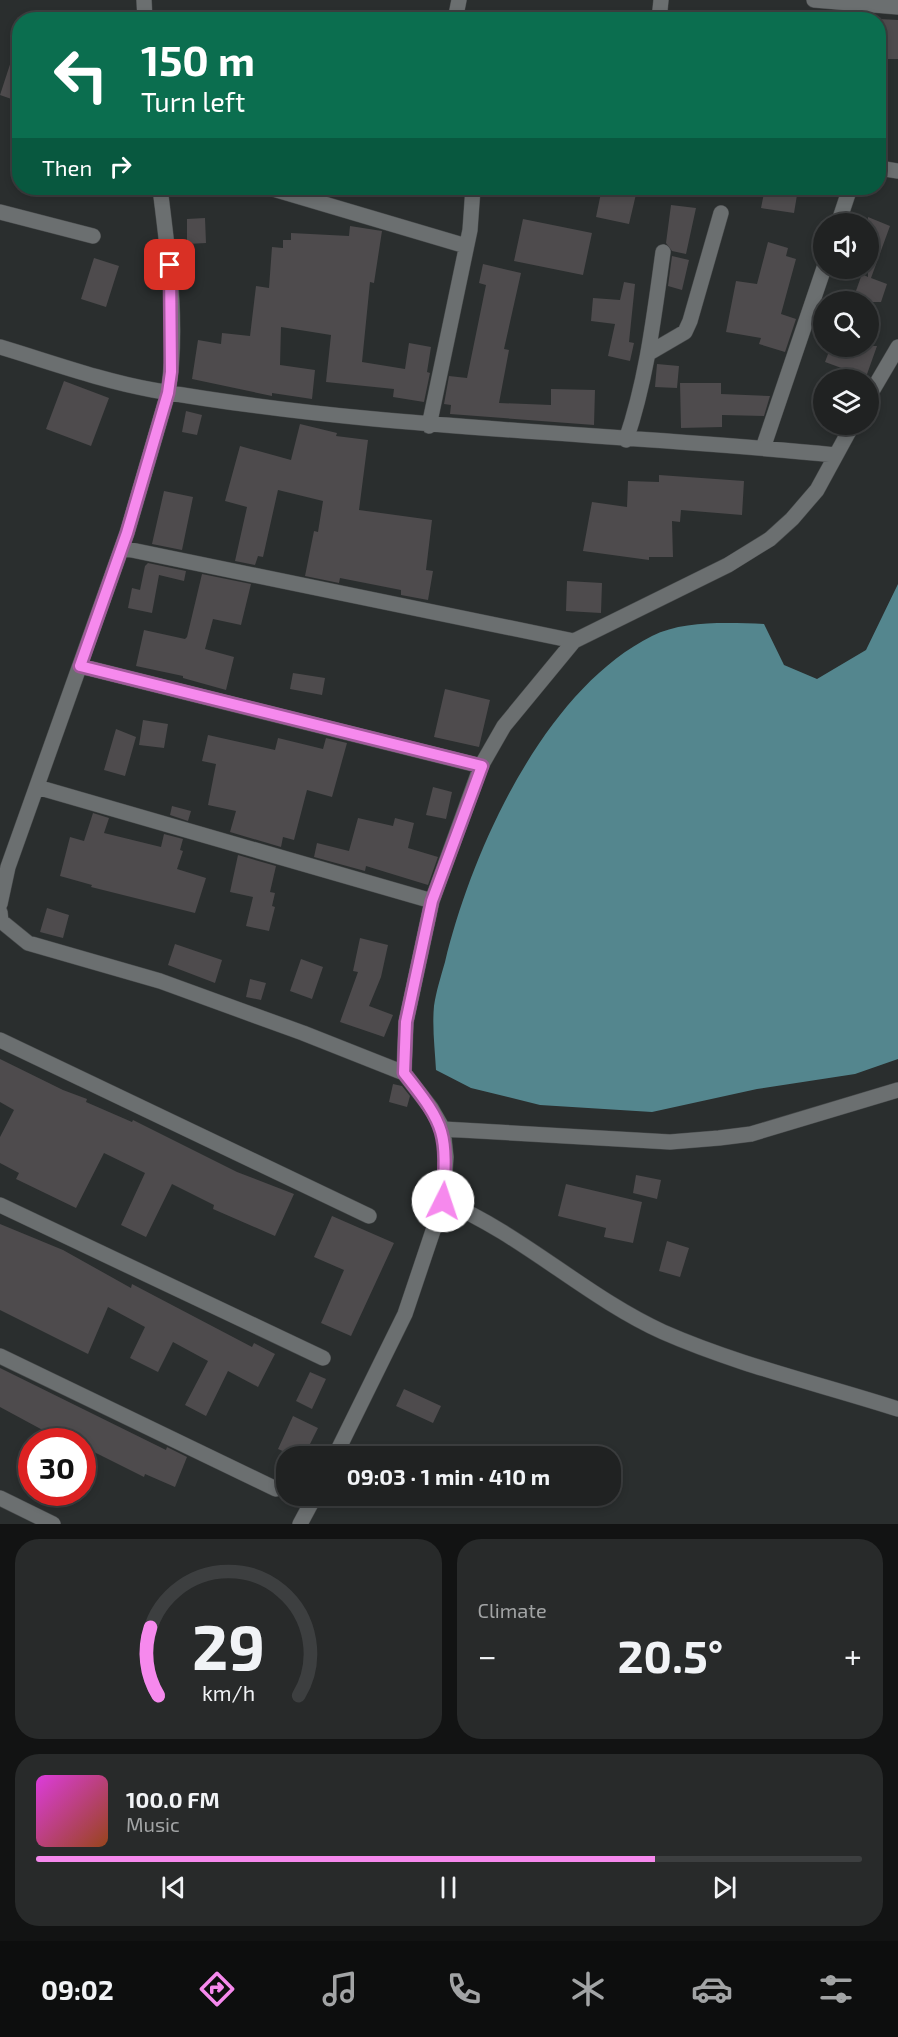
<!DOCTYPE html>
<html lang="en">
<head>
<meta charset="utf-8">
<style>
  :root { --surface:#202222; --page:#282a2a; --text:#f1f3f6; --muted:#a2a4a5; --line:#3d3f40; --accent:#f689ed }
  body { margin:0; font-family:"Exo 2",sans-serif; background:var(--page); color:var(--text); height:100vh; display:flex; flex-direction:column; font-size:22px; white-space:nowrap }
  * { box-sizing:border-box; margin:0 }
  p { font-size:20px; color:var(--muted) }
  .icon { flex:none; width:33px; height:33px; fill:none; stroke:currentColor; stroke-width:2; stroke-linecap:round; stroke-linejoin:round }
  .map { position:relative; height:1524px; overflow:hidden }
  .sheet { display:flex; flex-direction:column; gap:15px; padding:15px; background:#121313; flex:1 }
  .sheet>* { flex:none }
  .top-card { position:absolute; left:12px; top:12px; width:874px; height:183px; border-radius:24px; box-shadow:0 3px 9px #0003,0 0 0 2px var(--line); background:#0b6e4f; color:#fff; overflow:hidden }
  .tools { position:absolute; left:813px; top:213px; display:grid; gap:12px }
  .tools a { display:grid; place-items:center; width:66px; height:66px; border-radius:50%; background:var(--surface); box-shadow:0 3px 9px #0003,0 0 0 2px var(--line); font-size:30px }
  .speed { position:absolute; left:18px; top:1428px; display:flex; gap:12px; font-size:30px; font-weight:700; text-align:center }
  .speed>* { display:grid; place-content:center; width:78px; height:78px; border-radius:50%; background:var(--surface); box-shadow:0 3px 9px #0003,0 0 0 2px var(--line); line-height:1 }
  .speed .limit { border:9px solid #d22; background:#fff; color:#111 }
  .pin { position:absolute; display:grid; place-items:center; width:51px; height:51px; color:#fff; margin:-26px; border-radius:12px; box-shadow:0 3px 9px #0006 }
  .me { position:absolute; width:66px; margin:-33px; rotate:4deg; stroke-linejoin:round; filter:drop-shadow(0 0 4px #0008) }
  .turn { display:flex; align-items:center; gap:21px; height:126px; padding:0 30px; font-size:27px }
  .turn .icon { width:78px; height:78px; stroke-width:2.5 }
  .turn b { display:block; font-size:42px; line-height:51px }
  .then { display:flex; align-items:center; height:57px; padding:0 30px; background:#0003; gap:12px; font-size:22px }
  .big { font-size:45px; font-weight:700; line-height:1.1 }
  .sheet .tile { flex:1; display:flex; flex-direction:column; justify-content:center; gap:9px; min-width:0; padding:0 21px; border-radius:24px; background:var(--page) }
  .sheet .dial { align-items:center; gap:0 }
  .dial svg { height:156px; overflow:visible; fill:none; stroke:var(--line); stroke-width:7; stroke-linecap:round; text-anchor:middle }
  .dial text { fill:var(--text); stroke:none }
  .song { display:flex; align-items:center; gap:18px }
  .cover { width:72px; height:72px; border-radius:9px; background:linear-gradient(135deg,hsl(300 70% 55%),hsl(20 70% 35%)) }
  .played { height:6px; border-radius:3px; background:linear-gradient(90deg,var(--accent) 75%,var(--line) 75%) }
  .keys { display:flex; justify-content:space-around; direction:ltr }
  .heat { display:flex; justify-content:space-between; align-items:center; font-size:33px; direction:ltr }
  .sheet .tiles { flex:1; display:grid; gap:15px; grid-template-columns:1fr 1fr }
  .tile:last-child { grid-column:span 2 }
  .trip { position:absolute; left:276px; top:1446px; width:345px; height:60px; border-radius:24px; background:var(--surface); box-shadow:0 3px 9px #0003,0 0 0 2px var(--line); font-weight:700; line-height:60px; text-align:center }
  .menu { display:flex; height:96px; justify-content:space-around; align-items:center; background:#0d0e0e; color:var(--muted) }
  .menu .icon { width:42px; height:42px }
  .menu .active { color:var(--accent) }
  .menu b { font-size:27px; color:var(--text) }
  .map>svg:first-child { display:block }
  .water { fill:#54868e }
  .building { fill:#4e4b4d }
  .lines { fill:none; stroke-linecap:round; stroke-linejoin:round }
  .street-casing { stroke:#474a4b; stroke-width:16 }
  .street { stroke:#6b6f70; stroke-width:15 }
  .route-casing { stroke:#a0599a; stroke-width:15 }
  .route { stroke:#f689ed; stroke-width:10 }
</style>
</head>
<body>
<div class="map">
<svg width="898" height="1524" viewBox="0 0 898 1524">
  <rect width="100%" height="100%" fill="#2a2e2e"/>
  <path class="water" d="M898 584V1059L855 1074 757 1089 652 1112 540 1105 471 1088 436 1070C435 1050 432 1027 434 1006 436 992 441 976 445 962 472 850 544 690 652 636 684 620 730 623 764 624L784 665 817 679 866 650Z"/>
  <path class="building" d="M879 19 898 20V59H879Z
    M17 43H20V102L0 95Z
    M602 188 637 190 629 224 596 217Z
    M765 188H793L792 194 797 195 794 213 761 208Z
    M671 205 696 208 686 254 672 251 666 243Z
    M868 217 890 226 871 278 887 284 881 302H852L862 274 868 277Z
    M205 218 206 243 187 244V219Z
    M523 219 592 233 583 275 514 261Z
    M350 226 382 231 374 283 370 282 362 362 405 369 409 343 431 347 427 372 430 373 424 402 393 397 394 389 326 382 331 335 281 327 280 365 315 370 312 399 272 393V396L192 379 198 340 221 344 222 333 250 336 256 286 269 288 272 247 283 248V240H291V233L349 236Z
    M768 242 788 248 786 256 796 259 781 314 796 319 785 352 759 344 761 338 726 332 736 281 757 284Z
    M672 256 689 260 682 290 668 286Z
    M94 258 119 266 106 307 81 299Z
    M483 264 521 273 504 349 509 350 499 403 551 405V389L595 390 594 425 450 414 451 405 444 404 449 376 467 378 486 285 479 283Z
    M624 282 635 284 629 342 634 343 630 361 608 356 615 324 591 321 593 298 620 300Z
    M831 346H877L866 377 825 362Z
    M657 364 679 366 677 388 655 387Z
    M64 381 109 398 91 446 46 429Z
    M680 383H721V394L770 396 764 416 722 415V427L681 428Z
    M186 411 202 415 197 435 182 432Z
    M300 424 337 433 336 436 368 440 359 510 432 520 426 570 433 571 428 600 401 595V590L340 578 339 583 305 576 314 531 318 532 323 501 278 490 263 557 258 556 255 565 235 561 247 507 225 501 240 446 291 460Z
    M659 475 744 481 742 515 681 510 680 522 672 521 673 557H649V560L583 551 592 502 627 507 628 481 659 482Z
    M164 491 193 497 182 550 152 544Z
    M148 563 186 571 184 581 159 575 152 613 128 608 132 588 140 590 145 566Z
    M202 574 251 584 241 625 213 619 205 649 234 657 226 690 183 678V676L136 666 144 630 185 639 187 637Z
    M567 581 602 583 601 613 566 611Z
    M293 673 325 678 322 695 290 689Z
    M445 689 490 700 479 747 434 737Z
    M143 720 168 724 164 748 139 745Z
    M116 729 136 737 125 776 104 770Z
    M208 735 275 750 278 738 323 749 326 738 347 743 332 797 307 790 294 840 283 837 281 847 230 832 236 811 208 805 216 764 202 761Z
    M433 787 452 792 446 819 426 815Z
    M172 806 191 811 188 821 170 815Z
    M93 813 109 818 104 833 161 847 164 834 183 839 180 850 183 851 177 869 206 878 195 913 91 887 92 885 60 876 70 837 84 841Z
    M358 818 393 826 395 818 414 823 408 848 438 857 428 885 366 866 365 871 314 857 317 843 349 851Z
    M238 855 276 866 270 892 275 893 272 906 275 907 269 931 246 926 253 897 230 892Z
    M47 908 69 915 63 938 40 932Z
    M360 938 388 945 381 977 369 1006 393 1015 384 1037 340 1022 358 972 353 971Z
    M175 944 222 960 215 983 168 965Z
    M301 959 323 967 312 999 290 991Z
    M250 979 266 983 261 1000 246 997Z
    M0 1059 63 1090 87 1099 86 1102 132 1122 133 1120 237 1172 294 1194 275 1236 213 1209 214 1205 172 1184 146 1237 121 1225 145 1173 104 1153 76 1208 16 1179 19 1173 0 1163V1137L14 1110 0 1102Z
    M393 1084 402 1086 410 1096 407 1107 389 1102Z
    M636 1175 661 1180 657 1199 633 1193Z
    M566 1184 642 1202 633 1243 604 1237 606 1228 558 1216Z
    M332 1216 394 1243 351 1336 321 1323 344 1270 314 1257Z
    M0 1224 63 1250 131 1288 132 1284 252 1347 254 1343 275 1354 258 1387 228 1371 206 1416 185 1405 208 1361 173 1342 158 1372 130 1358 145 1327 108 1307 88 1354 0 1310Z
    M667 1241 689 1248 680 1277 659 1271Z
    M0 1368 166 1450 167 1447 187 1457 175 1487 145 1474 144 1477 82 1446V1442H74L51 1431 50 1434 0 1407Z
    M310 1372 326 1379 312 1409 296 1401Z
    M404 1389 441 1406 433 1423 396 1406Z
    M293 1416 318 1428 304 1456H294L278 1449Z"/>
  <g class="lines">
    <defs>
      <path id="street" d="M144 0 145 20
        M814 0 898 7
        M455 20 459 0
        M659 20 661 0
        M879 168 898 171
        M270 188 466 246
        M0 212 93 236
        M838 224 850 188
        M0 347C50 362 102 381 153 390 379 430 608 432 835 455
        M649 353 685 332 690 321 721 213
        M868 398 898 347
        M429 426 470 230 473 188
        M626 440C647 378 654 316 663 252
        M763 448 824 268
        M122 548 574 641
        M80 666 481 766
        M37 787 432 901
        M0 904 8 867 127 533 168 393C179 326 168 254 160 188
        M0 912 1 921 28 943 160 981 303 1033 404 1073 431 1108 443 1129 446 1157 443 1201
        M0 1040 369 1216
        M404 1073 406 1022 432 901 481 766 504 726 574 641 728 565 770 539 792 519 817 490 853 424
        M443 1129 670 1142 719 1138 751 1134 898 1090
        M0 1205 323 1358
        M0 1356 276 1489
        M335 1456 405 1314 443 1201C522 1234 586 1297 663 1332 738 1365 820 1384 898 1409
        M0 1498 53 1524
        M300 1524 315 1496"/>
    </defs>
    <use href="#street" class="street-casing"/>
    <use href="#street" class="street"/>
  </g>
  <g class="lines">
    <defs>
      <path id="route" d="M170 265 171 372 168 393 127 533 80 666 482 766 432 901 406 1022 404 1073C447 1127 447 1133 443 1201"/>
    </defs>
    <use href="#route" class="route-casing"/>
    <use href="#route" class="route"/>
  </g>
</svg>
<div class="tools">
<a><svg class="icon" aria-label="sound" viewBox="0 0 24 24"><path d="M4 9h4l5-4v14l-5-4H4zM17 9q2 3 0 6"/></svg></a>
<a><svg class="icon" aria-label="search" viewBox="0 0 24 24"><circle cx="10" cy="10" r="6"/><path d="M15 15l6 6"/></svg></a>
<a><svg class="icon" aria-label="layers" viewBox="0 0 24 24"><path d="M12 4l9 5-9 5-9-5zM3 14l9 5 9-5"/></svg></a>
</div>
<div class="speed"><div class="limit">30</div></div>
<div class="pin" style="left:170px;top:265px;background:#d93025"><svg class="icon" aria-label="arrive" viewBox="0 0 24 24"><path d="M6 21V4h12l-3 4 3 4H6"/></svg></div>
<svg class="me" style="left:443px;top:1201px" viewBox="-20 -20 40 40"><circle r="19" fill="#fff"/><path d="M0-13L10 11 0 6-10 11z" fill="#f689ed"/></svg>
<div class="trip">09:03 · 1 min · 410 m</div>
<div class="top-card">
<div class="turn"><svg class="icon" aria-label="left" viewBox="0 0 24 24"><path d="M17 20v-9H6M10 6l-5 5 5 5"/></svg><div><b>150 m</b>Turn left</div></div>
<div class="then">Then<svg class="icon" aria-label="right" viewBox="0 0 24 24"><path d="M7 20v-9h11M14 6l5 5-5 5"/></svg></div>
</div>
</div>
<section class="sheet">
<div class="tiles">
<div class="tile dial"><svg viewBox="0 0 100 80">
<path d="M14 69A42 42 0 1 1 86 69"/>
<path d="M14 69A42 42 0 0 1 10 34" stroke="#f689ed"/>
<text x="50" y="56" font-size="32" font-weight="700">29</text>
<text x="50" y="72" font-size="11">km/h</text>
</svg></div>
<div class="tile"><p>Climate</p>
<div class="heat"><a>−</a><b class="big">20.5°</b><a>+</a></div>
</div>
<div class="tile">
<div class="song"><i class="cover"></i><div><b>100.0 FM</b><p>Music</p></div></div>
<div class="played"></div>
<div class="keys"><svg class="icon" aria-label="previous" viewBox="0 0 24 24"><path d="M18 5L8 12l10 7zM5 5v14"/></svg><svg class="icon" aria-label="pause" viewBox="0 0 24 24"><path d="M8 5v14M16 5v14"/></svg><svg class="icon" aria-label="next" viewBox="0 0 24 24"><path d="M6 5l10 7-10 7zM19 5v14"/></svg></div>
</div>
</div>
</section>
<nav class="menu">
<b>09:02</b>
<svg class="icon active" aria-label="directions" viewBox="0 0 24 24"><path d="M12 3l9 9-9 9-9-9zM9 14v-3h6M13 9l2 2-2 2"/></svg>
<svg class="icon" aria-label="music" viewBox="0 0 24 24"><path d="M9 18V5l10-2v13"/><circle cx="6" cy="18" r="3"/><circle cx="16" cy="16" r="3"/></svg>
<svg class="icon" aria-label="phone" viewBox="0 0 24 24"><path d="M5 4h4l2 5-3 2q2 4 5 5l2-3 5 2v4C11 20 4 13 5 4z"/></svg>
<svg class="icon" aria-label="climate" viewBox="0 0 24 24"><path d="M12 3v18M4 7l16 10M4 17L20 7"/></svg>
<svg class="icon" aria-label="car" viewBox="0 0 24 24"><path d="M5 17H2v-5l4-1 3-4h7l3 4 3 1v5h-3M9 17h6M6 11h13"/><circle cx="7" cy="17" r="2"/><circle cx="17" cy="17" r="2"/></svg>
<svg class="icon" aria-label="filters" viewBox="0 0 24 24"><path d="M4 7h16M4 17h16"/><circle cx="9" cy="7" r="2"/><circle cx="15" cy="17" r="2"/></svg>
</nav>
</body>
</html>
